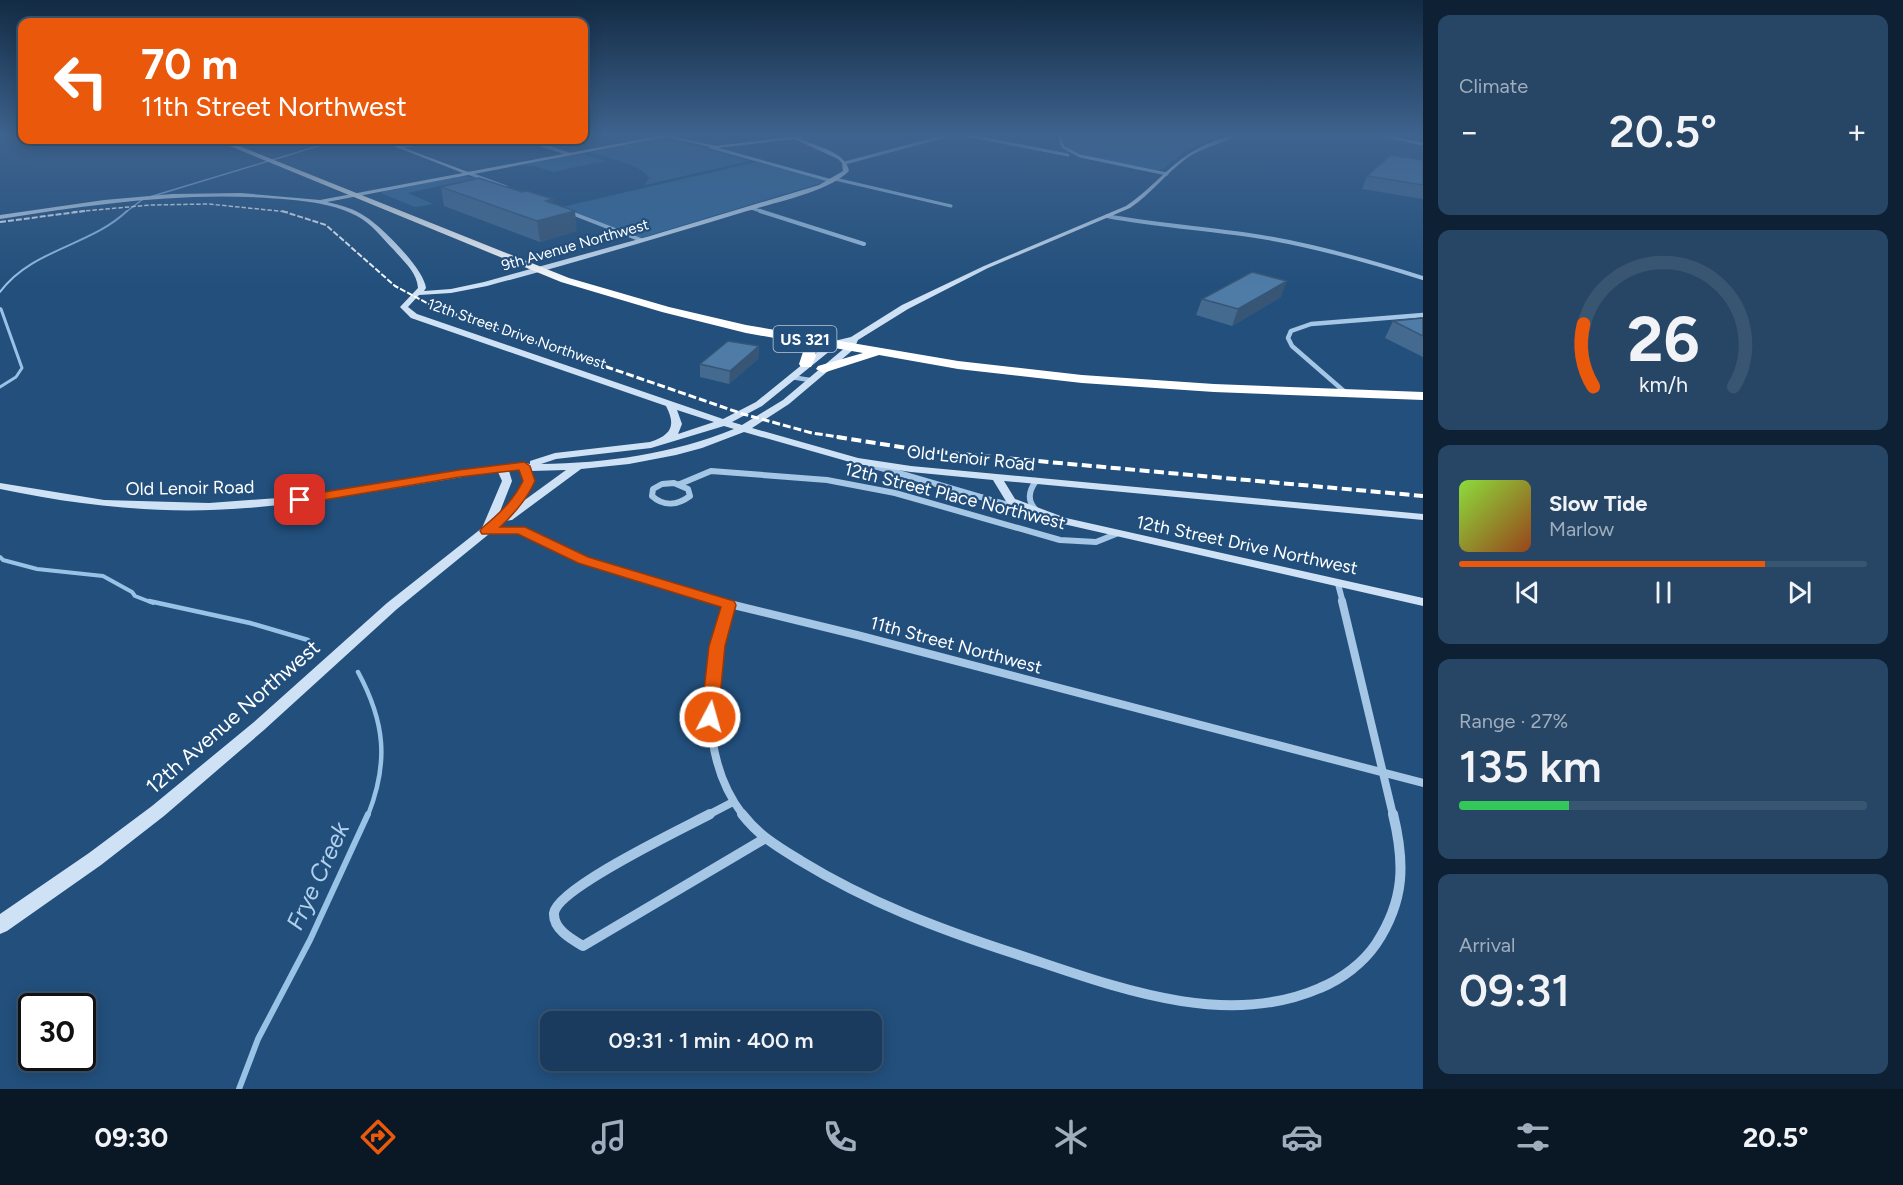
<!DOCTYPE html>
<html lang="en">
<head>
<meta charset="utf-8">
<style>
  :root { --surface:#1a3b5d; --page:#274666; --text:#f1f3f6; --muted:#9fadbc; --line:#385572; --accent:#ea580c }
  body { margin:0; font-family:Figtree,sans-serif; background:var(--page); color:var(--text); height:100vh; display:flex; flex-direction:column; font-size:22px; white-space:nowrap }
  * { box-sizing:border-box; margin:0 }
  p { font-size:20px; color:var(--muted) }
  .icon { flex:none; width:33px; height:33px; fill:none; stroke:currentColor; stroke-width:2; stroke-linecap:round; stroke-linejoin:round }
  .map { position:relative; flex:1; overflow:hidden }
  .sheet { display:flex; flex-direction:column; gap:15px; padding:15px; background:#0e2033; width:480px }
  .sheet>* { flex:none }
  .banner { position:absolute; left:18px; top:18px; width:570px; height:126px; border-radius:12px; box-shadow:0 3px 15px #0003,0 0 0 2px var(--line); background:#ea580c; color:#fff; overflow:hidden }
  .speed { position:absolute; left:18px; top:993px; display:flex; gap:12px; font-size:30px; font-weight:700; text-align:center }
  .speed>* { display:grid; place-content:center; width:78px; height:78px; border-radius:50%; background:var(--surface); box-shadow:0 3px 15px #0003,0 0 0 2px var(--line); line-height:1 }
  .speed .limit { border:3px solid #111; border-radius:9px; background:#fff; color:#111 }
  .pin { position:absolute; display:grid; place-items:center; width:51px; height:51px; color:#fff; margin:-26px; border-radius:12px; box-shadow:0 3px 9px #0006 }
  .me { position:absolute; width:66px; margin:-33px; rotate:6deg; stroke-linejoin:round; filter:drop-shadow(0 0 4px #0008) }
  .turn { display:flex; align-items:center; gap:21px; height:126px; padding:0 24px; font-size:27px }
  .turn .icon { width:78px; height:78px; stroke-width:2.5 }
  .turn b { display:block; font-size:42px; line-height:51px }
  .big { font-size:45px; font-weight:600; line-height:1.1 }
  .sheet .card { flex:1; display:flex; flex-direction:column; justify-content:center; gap:9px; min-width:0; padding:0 21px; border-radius:12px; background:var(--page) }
  .sheet .dial { align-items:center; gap:0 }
  .dial svg { height:156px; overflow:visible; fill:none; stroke:var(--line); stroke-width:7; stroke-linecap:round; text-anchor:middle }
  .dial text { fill:var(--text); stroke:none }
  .song { display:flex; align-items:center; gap:18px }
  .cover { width:72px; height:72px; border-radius:9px; background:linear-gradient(135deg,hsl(90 70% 55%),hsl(20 70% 35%)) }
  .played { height:6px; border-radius:3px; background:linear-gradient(90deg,var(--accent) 75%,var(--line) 75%) }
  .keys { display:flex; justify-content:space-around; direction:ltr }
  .heat { display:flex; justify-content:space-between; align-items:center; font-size:33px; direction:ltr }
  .charge { height:9px; border-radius:4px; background:linear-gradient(90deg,#34c759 27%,var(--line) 0) }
  .trip { position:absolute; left:540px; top:1011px; width:342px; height:60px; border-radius:12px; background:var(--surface); box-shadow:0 3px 15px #0003,0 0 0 2px var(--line); font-weight:600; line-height:60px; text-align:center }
  .dock { display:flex; height:96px; justify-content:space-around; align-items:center; background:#0a1825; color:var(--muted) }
  .dock .icon { width:42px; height:42px }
  .dock .current { color:var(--accent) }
  .dock b { font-size:27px; color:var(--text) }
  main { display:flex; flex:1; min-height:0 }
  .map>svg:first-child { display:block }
  .green { fill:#35699a }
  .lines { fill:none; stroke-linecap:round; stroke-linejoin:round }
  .stream-far5 { stroke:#99c2e7; stroke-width:1.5 }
  .stream-far4 { stroke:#99c2e7; stroke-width:2 }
  .stream-far3 { stroke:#99c2e7; stroke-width:3 }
  .stream-far2 { stroke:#99c2e7; stroke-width:4 }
  .stream-far1 { stroke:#99c2e7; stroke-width:4.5 }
  .stream { stroke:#99c2e7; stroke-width:6 }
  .street-far5 { stroke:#a5c6e5; stroke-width:3 }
  .street-far4 { stroke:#a5c6e5; stroke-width:4 }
  .street-far3 { stroke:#a5c6e5; stroke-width:4.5 }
  .street-far2 { stroke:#a5c6e5; stroke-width:6 }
  .street-far1 { stroke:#a5c6e5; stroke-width:8 }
  .street { stroke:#a5c6e5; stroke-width:10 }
  .secondary { fill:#cfe2f5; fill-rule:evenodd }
  .highway { fill:#fff; fill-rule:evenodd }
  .rail-far3 { stroke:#fff; stroke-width:1.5; stroke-dasharray:4.5 2; stroke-linecap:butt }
  .rail-far2 { stroke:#fff; stroke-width:2; stroke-dasharray:6 2; stroke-linecap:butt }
  .rail-far1 { stroke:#fff; stroke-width:3; stroke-dasharray:8 3; stroke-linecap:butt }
  .rail { stroke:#fff; stroke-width:4; stroke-dasharray:10 4.5; stroke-linecap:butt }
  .wall { fill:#446a90 }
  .shaded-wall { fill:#375675 }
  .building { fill:#4f7ba7; stroke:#375675; stroke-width:1.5 }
  .route { fill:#ea580c; stroke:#983908; stroke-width:1.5 }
  .labels { text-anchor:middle; stroke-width:4.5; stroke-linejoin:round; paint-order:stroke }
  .far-street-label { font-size:15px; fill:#fff; stroke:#224f7c }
  .shield { fill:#224f7c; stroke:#bdcad8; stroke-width:1.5 }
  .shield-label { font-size:16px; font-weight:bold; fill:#fff }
  .street-label { font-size:18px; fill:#fff; stroke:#224f7c }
  .near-street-label { font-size:21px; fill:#fff; stroke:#224f7c }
  .near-water-label { font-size:24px; font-style:italic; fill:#b1d0ed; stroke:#224f7c }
</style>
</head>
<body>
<main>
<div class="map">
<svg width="1423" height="1089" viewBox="0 0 1423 1089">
  <rect width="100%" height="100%" fill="#224f7c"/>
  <path class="green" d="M1063 135H1218L1221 136 1186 150 1163 169 1158 170 1087 157 1067 147Z
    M662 139H667L749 161 645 185 649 178C643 165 606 158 591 152Z
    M580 153 605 161 553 172 534 166H520Z
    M756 162 828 181 641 238 562 207Z
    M463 176 477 178 490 191 462 181 408 193 433 204 415 207 381 193 385 190Z"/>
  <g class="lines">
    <path class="stream-far5" d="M126 212 143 199 338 140"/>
    <path class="stream-far4" d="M0 292C32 249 90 246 127 211
      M0 308 2 311"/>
    <path class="stream-far3" d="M0 387 16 377 22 368 1 309"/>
    <path class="stream-far2" d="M0 557 3 560 37 569 103 576 132 592 135 596 153 603"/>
    <path class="stream-far1" d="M149 601 250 623 308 640
      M358 672C385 722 389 762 368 815"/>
    <path class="stream" d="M239 1089 258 1039 310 940 368 814"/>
    <path class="street-far5" d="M966 135 1068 155
      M1059 135 1063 147 1080 156 1167 174
      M1380 135 1423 144
      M526 140 569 154
      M399 147 444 140
      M710 147 832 181
      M845 163 949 135
      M468 173 506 187
      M835 179 951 206
      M751 208 764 212"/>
    <path class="street-far4" d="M760 211 864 244
      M569 212 641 240
      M1107 216C1154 225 1201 228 1249 235 1305 243 1369 261 1423 278"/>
    <path class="street-far3" d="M791 377 810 380
      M1345 392 1292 346 1288 338 1291 331 1311 324 1423 315"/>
    <path class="street-far2" d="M871 465 1039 514
      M1036 481C1028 492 1027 501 1037 511
      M674 483 688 489 690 496C678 505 664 507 652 496L653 489 662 484Z
      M680 484 711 471 827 480 895 493 1060 540 1096 542 1116 534
      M487 531 520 530 583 560 722 603
      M1338 584 1343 603"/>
    <path class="street-far1" d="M717 601 857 635 1423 783
      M1342 601 1393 815
      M729 605C707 672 697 755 743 815
      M708 815 733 802"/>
    <path class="street" d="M710 814C684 828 557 888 554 913 553 929 571 939 583 946L764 839
      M742 814C759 836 778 847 801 861 868 902 939 929 1013 953 1108 984 1222 1031 1320 988 1342 979 1363 963 1376 944 1405 900 1405 863 1393 814"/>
    <path class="secondary" d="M664 135 716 146 801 136 803 137 800 139C816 146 846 152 849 171 828 192 776 202 747 211 661 237 574 263 487 286L451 293 419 295 408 307 417 314 723 419 756 402 830 342 851 337 902 305 984 266 1126 206C1158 185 1173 157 1212 142 1220 139 1229 135 1238 135 1222 144 1203 147 1187 158 1166 173 1151 194 1130 208L988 268 908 309 858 340 854 349 789 404 752 428 858 458 911 466 1423 514V520L1004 481 1015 499 1066 518 1423 598V606L1059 523 1007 503 993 480 911 472 857 464 744 432 702 448 676 455 629 464 581 469 512 520 505 521 397 609 264 730 164 816 101 865 7 931 0 934V914L89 853 152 806 254 722 387 603 482 528 502 481 498 472H495C412 484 330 502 246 508 163 515 81 506 0 489V483L104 500 209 503 306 496 502 465 524 463 530 464V461L555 453 650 442C672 435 676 425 666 406L411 318 400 307 418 288C417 272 404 262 394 250 382 238 372 224 357 216 330 202 298 200 268 198 178 192 89 205 0 219V215L104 200 172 194 241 193 320 200 463 173 378 140H383L468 172ZM666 137 716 148 794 139 838 159 842 163 843 171 819 185 650 236 484 282 451 289 424 291 426 288C424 269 383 228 366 217 355 209 341 205 327 202ZM848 343 847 346 783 400 742 425 732 422 762 406 836 346ZM677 410 714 422 678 434 682 424ZM724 426 734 429C672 454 607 463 541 464L556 459 651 448ZM566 470 522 502 534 481 531 471ZM509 471H520L524 481 517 494 499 514 512 481Z"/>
    <path class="highway" d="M215 140H224L569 278 669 307 746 325 958 361 1082 375 1214 384 1423 392V400L1214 392 1082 383 958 369 879 355 823 373 816 369 818 366 863 353 806 343 814 347 816 356 811 367H801L799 364 803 352 786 340 746 333 662 312 561 282Z"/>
    <path class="rail-far3" d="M73 212 151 205 209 204 288 212"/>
    <path class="rail-far2" d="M282 211 326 225 395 286 442 311
      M0 222 85 211"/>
    <path class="rail-far1" d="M439 309 743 414 812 433 846 438"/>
    <path class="rail" d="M837 437 927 451 1423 496"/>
  </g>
  <path class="wall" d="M1423 160V199L1362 189 1367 176Z
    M441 187 522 192 553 199V203L577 231 540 242 444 206Z
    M1281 297 1232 326 1196 315 1202 299Z
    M1423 318V357L1385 338 1393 321Z
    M759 346 758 359 729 384 700 377V364Z"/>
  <path class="shaded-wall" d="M553 199 555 216 575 211 577 231 540 242 537 221 546 201Z
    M1287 281 1281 297 1232 326 1238 309Z
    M759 346 758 359 729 384 730 371Z"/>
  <path class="building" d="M1391 155 1423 160V185L1367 176Z
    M479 178 522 192 527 191 553 199 546 201 575 211 537 221 441 187Z
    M1252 272 1287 281 1238 309 1202 299Z
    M1423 318V336L1393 321Z
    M728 341 759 346 730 371 700 364Z"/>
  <linearGradient id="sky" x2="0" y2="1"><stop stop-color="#132b44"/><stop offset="0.47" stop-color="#3e638e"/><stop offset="1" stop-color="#3e638e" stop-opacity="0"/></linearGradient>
  <rect width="1423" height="287" fill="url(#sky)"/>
  <path class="route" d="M524 462 530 466 535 481C527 499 515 513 500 527H525L588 557 734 601 736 605 725 646 718 717 716 721 710 723 704 721 701 717 709 646 721 607 578 563 518 534H482L480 531 482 528C499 514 513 501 523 481L519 470 459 477 300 504 294 500 300 496 459 470Z"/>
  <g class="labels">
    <g class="far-street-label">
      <text transform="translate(575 245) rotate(-16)" y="5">9th Avenue Northwest</text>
      <text transform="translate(517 334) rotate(19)" y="5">12th Street Drive Northwest</text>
    </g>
    <rect class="shield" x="773.5" y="326" width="63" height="26" rx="4.5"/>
    <g class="shield-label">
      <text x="805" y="345">US 321</text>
    </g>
    <g class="street-label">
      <text transform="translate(971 458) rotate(6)" y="6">Old Lenoir Road</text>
      <text transform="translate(190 488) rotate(-1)" y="6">Old Lenoir Road</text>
      <text transform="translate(955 496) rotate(14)" y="6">12th Street Place Northwest</text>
      <text transform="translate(1247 545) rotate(12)" y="6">12th Street Drive Northwest</text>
      <text transform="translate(956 645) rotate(15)" y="6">11th Street Northwest</text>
    </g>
    <g class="near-street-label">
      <text transform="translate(233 717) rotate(-41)" y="7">12th Avenue Northwest</text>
    </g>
    <g class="near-water-label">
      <text transform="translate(318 876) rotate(-65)" y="8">Frye Creek</text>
    </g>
  </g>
</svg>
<div class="speed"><div class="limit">30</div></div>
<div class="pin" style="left:300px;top:500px;background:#d93025"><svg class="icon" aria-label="arrive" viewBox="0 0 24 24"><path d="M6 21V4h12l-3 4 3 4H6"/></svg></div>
<svg class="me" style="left:710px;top:717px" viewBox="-20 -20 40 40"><circle r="17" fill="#ea580c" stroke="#fff" stroke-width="3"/><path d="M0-11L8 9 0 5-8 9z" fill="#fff"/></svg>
<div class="trip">09:31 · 1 min · 400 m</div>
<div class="banner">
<div class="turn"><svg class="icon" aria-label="left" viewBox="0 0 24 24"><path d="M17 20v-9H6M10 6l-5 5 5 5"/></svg><div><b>70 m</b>11th Street Northwest</div></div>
</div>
</div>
<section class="sheet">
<div class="card"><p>Climate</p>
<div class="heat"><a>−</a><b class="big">20.5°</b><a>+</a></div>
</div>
<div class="card dial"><svg viewBox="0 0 100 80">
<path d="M14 69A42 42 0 1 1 86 69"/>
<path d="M14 69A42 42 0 0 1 9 37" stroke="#ea580c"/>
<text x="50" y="56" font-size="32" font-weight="700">26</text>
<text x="50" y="72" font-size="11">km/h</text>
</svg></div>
<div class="card">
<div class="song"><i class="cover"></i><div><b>Slow Tide</b><p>Marlow</p></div></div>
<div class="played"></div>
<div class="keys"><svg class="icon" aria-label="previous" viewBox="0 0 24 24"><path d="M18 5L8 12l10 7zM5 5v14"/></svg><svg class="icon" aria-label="pause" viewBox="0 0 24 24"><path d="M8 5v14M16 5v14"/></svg><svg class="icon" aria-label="next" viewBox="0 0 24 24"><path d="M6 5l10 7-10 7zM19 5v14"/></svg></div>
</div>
<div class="card"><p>Range · 27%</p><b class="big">135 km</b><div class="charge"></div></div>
<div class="card"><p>Arrival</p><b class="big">09:31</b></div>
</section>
</main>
<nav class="dock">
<b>09:30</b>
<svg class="icon current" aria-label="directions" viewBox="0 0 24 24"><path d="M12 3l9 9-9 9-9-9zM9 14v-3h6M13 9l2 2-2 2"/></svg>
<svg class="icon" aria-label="music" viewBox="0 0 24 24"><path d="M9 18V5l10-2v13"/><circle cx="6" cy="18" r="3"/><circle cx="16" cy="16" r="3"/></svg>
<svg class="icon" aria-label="phone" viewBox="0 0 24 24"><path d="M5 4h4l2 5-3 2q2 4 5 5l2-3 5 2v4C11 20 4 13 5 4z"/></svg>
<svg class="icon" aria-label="climate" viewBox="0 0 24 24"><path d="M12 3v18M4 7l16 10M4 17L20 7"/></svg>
<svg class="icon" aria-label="car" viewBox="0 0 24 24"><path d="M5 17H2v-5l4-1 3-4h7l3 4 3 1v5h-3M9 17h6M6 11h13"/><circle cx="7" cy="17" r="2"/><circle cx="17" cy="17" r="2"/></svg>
<svg class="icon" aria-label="filters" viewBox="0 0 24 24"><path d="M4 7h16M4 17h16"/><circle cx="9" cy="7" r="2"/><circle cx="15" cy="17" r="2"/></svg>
<b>20.5°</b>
</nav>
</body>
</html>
